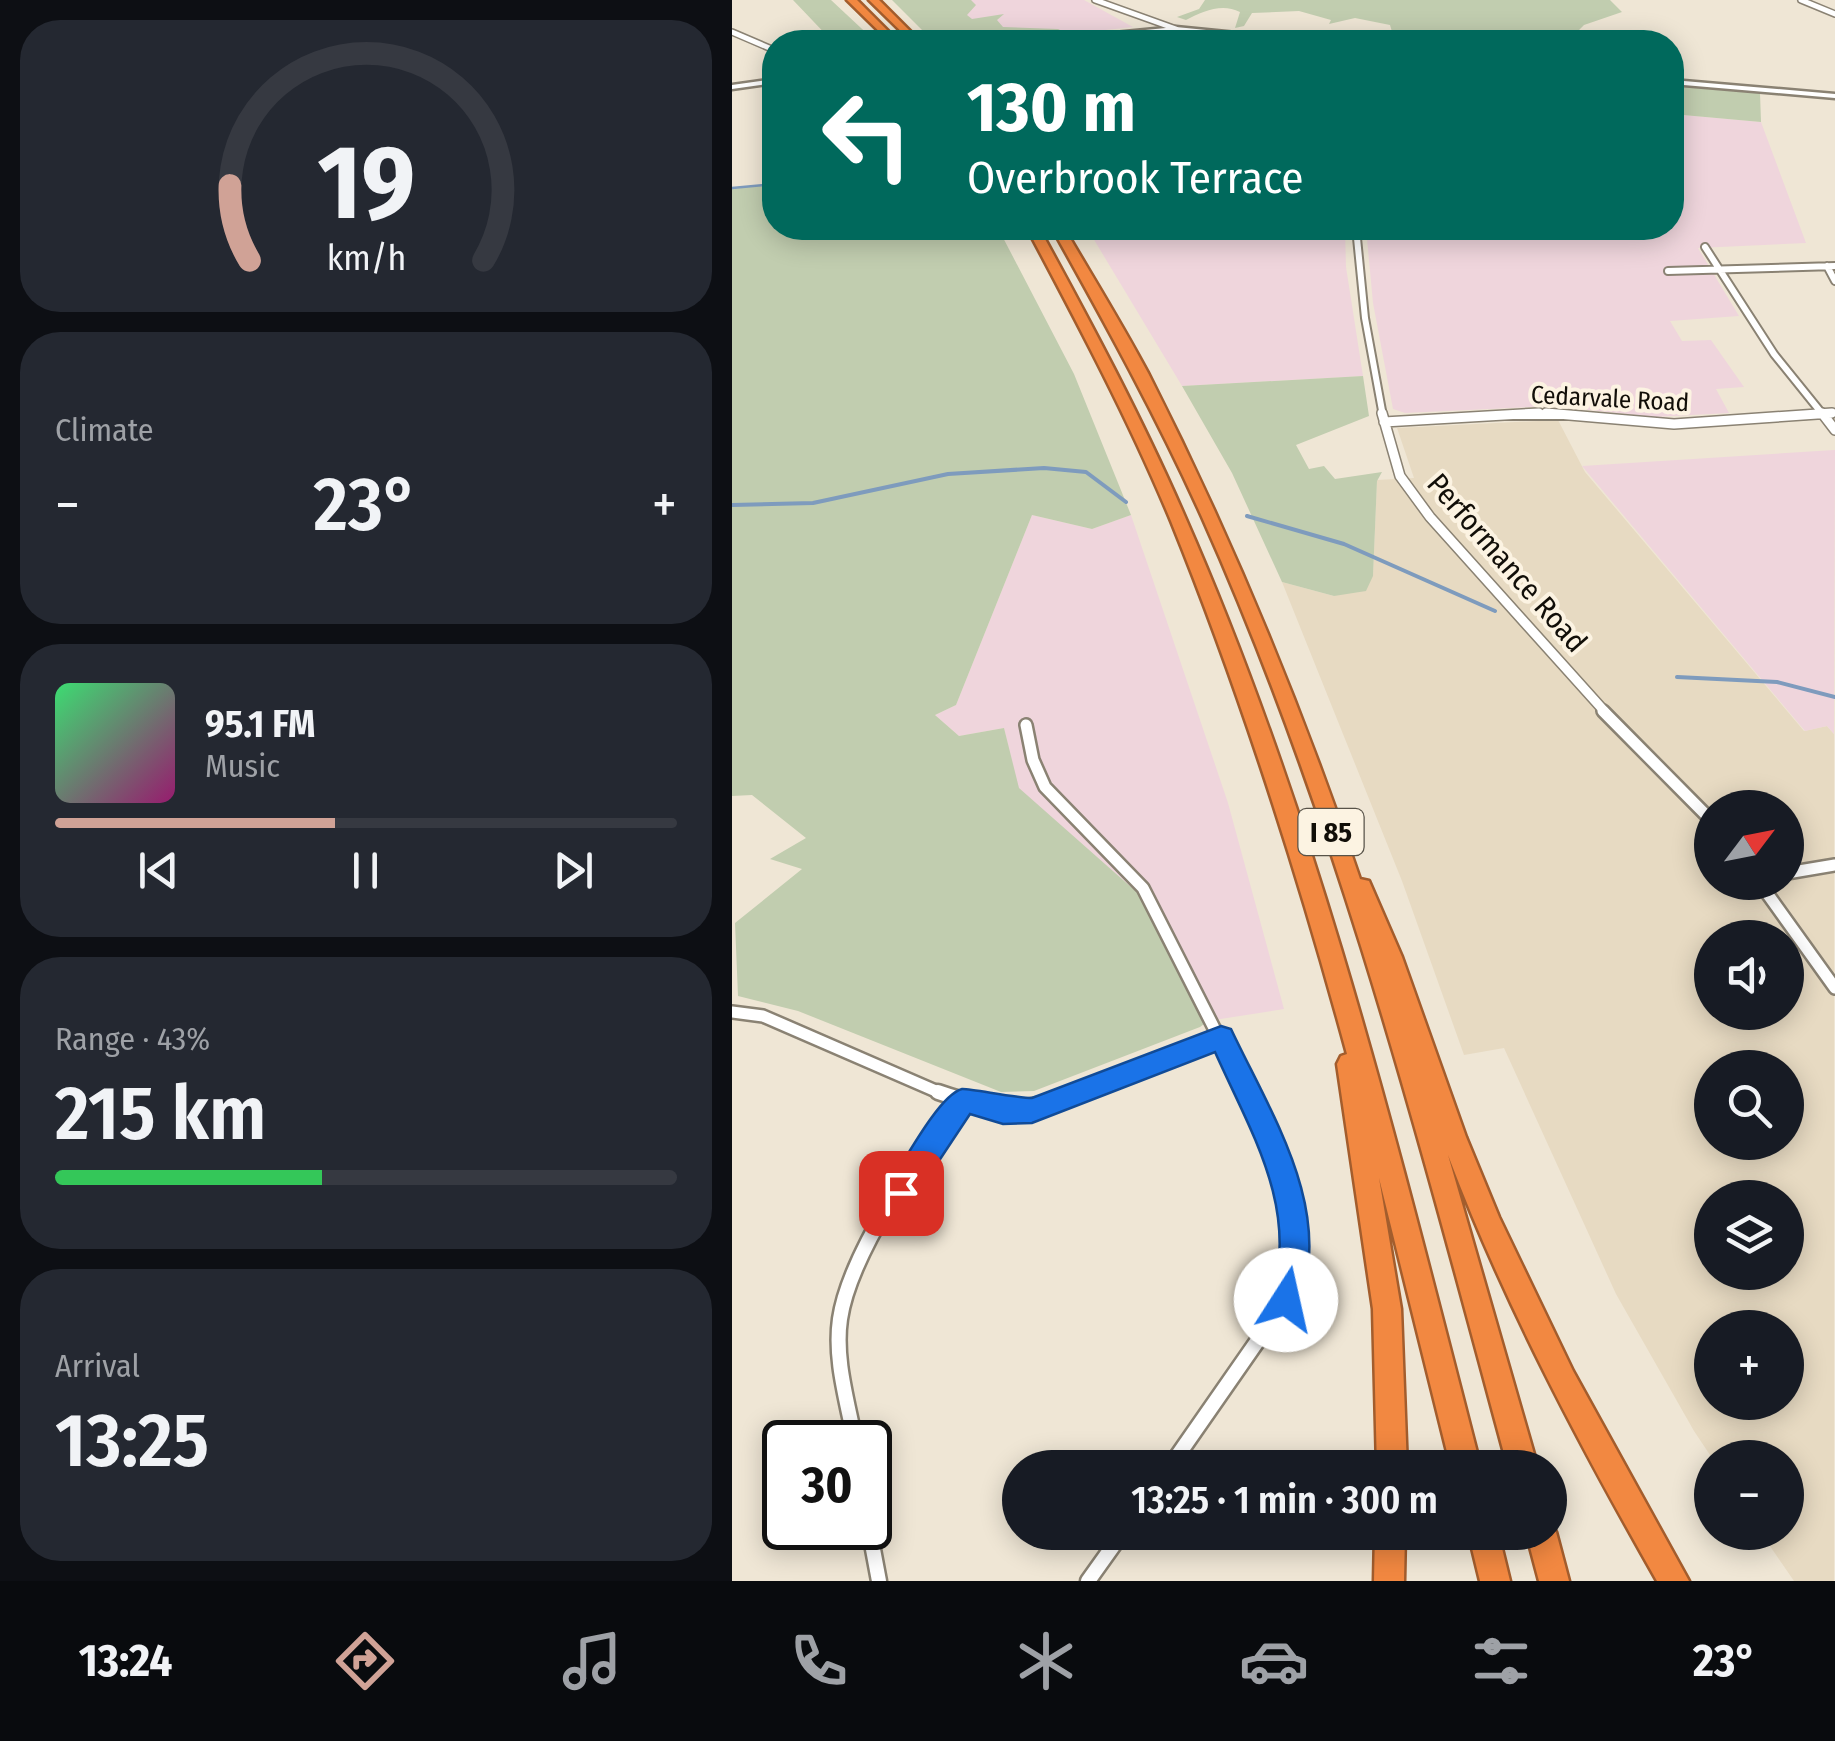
<!DOCTYPE html>
<html lang="en">
<head>
<meta charset="utf-8">
<style>
  :root { --surface:#171b24; --page:#242831; --text:#f1f3f6; --muted:#9ea1a6; --line:#363941; --accent:#d0a296 }
  body { margin:0; font-family:"Fira Sans Condensed",sans-serif; background:var(--page); color:var(--text); height:100vh; display:flex; flex-direction:column; font-size:38px; white-space:nowrap }
  * { box-sizing:border-box; margin:0 }
  p { font-size:32px; color:var(--muted) }
  .icon { flex:none; width:55px; height:55px; fill:none; stroke:currentColor; stroke-width:2; stroke-linecap:round; stroke-linejoin:round }
  .map { position:relative; flex:1; overflow:hidden }
  .drawer { display:flex; flex-direction:column; gap:20px; padding:20px; background:#0d0f14; width:732px }
  .drawer>* { flex:none }
  .guide { position:absolute; left:30px; top:30px; width:922px; height:210px; border-radius:40px; box-shadow:0 5px 25px #0003; background:#00695c; color:#fff; overflow:hidden }
  .needle { width:65px; rotate:58deg }
  .controls { position:absolute; left:962px; top:790px; display:grid; gap:20px }
  .controls a { display:grid; place-items:center; width:110px; height:110px; border-radius:50%; background:var(--surface); box-shadow:0 5px 25px #0003; font-size:50px }
  .speed { position:absolute; left:30px; top:1420px; display:flex; gap:20px; font-size:50px; font-weight:700; text-align:center }
  .speed>* { display:grid; place-content:center; width:130px; height:130px; border-radius:50%; background:var(--surface); box-shadow:0 5px 25px #0003; line-height:1 }
  .speed .limit { border:5px solid #111; border-radius:15px; background:#fff; color:#111 }
  .pin { position:absolute; display:grid; place-items:center; width:85px; height:85px; color:#fff; margin:-42px; border-radius:20px; box-shadow:0 5px 15px #0006 }
  .me { position:absolute; width:110px; margin:-55px; rotate:10deg; stroke-linejoin:round; filter:drop-shadow(0 0 8px #0008) }
  .turn { display:flex; align-items:center; gap:35px; height:210px; padding:0 40px; font-size:45px }
  .turn .icon { width:130px; height:130px; stroke-width:2.5 }
  .turn b { display:block; font-size:70px; line-height:85px }
  .big { font-size:75px; font-weight:600; line-height:1.1 }
  .drawer .card { flex:1; display:flex; flex-direction:column; justify-content:center; gap:15px; min-width:0; padding:0 35px; border-radius:40px; background:var(--page) }
  .drawer .dial { align-items:center; gap:0 }
  .dial svg { height:260px; overflow:visible; fill:none; stroke:var(--line); stroke-width:7; stroke-linecap:round; text-anchor:middle }
  .dial text { fill:var(--text); stroke:none }
  .song { display:flex; align-items:center; gap:30px }
  .cover { width:120px; height:120px; border-radius:15px; background:linear-gradient(135deg,hsl(140 70% 55%),hsl(320 70% 35%)) }
  .played { height:10px; border-radius:5px; background:linear-gradient(90deg,var(--accent) 45%,var(--line) 45%) }
  .keys { display:flex; justify-content:space-around; direction:ltr }
  .heat { display:flex; justify-content:space-between; align-items:center; font-size:55px; direction:ltr }
  .charge { height:15px; border-radius:8px; background:linear-gradient(90deg,#34c759 43%,var(--line) 0) }
  .trip { position:absolute; left:270px; top:1450px; width:565px; height:100px; border-radius:50px; background:var(--surface); box-shadow:0 5px 25px #0003; font-weight:600; line-height:100px; text-align:center }
  .menu { display:flex; height:160px; justify-content:space-around; align-items:center; background:#090b0e; color:var(--muted) }
  .menu .icon { width:70px; height:70px }
  .menu .active { color:var(--accent) }
  .menu b { font-size:45px; color:var(--text) }
  main { display:flex; flex:1; min-height:0 }
  .map>svg:first-child { display:block }
  .built { fill:#e7dac2; fill-rule:evenodd }
  .industrial { fill:#efd5dc }
  .green { fill:#c1cdaf }
  .lines { fill:none; stroke-linecap:round; stroke-linejoin:round }
  .stream-far1 { stroke:#7e9bbd; stroke-width:2.5 }
  .stream { stroke:#7e9bbd; stroke-width:4 }
  .minor-far4-casing { stroke:#8a8273; stroke-width:8 }
  .minor-far3-casing { stroke:#8a8273; stroke-width:10 }
  .minor-far2-casing { stroke:#8a8273; stroke-width:12 }
  .minor-far1-casing { stroke:#8a8273; stroke-width:16 }
  .minor-casing { stroke:#8a8273; stroke-width:19 }
  .secondary-casing { stroke:#8a8273; stroke-width:5 }
  .motorway-casing { stroke:#a35d2d; stroke-width:5 }
  .minor-far4 { stroke:#fff; stroke-width:5 }
  .minor-far3 { stroke:#fff; stroke-width:6 }
  .minor-far2 { stroke:#fff; stroke-width:9 }
  .minor-far1 { stroke:#fff; stroke-width:11 }
  .minor { stroke:#fff; stroke-width:14 }
  .secondary { fill:#fff; fill-rule:evenodd }
  .motorway { fill:#f28841; fill-rule:evenodd }
  .route { fill:#1a73e8; stroke:#114b97; stroke-width:2.5 }
  .labels { text-anchor:middle; stroke-width:8; stroke-linejoin:round; paint-order:stroke }
  .far-street-label { font-size:25px; fill:#110e08; stroke:#fcf3e2 }
  .shield { fill:#fcf3e2; stroke:#585349; stroke-width:2.5 }
  .shield-label { font-size:28px; font-weight:bold; fill:#110e08 }
  .street-label { font-size:30px; fill:#110e08; stroke:#fcf3e2 }
</style>
</head>
<body>
<main>
<section class="drawer">
<div class="card dial"><svg viewBox="0 0 100 80">
<path d="M14 69A42 42 0 1 1 86 69"/>
<path d="M14 69A42 42 0 0 1 8 46" stroke="#d0a296"/>
<text x="50" y="56" font-size="32" font-weight="700">19</text>
<text x="50" y="72" font-size="11">km/h</text>
</svg></div>
<div class="card"><p>Climate</p>
<div class="heat"><a>−</a><b class="big">23°</b><a>+</a></div>
</div>
<div class="card">
<div class="song"><i class="cover"></i><div><b>95.1 FM</b><p>Music</p></div></div>
<div class="played"></div>
<div class="keys"><svg class="icon" aria-label="previous" viewBox="0 0 24 24"><path d="M18 5L8 12l10 7zM5 5v14"/></svg><svg class="icon" aria-label="pause" viewBox="0 0 24 24"><path d="M8 5v14M16 5v14"/></svg><svg class="icon" aria-label="next" viewBox="0 0 24 24"><path d="M6 5l10 7-10 7zM19 5v14"/></svg></div>
</div>
<div class="card"><p>Range · 43%</p><b class="big">215 km</b><div class="charge"></div></div>
<div class="card"><p>Arrival</p><b class="big">13:25</b></div>
</section>
<div class="map">
<svg width="1103" height="1581" viewBox="0 0 1103 1581">
  <rect width="100%" height="100%" fill="#efe6d5"/>
  <path class="built" d="M826 420 853 472 1072 731 1095 726 1102 734V1581H1062L1029 1533 1055 1532V1458H980L962 1431 884 1294 772 1048 732 1055 670 881 550 582 602 596 641 576 645 480 682 478 665 428ZM980 808H1055V882H980ZM980 938H1055V1012H980ZM980 1068H1055V1142H980ZM980 1198H1055V1272H980ZM980 1328H1055V1402H980Z"/>
  <path class="industrial" d="M195 0H352L401 27 264 42Z
    M443 32 564 42H315L389 33Z
    M940 114 1029 122 1074 243 966 248 1007 316 938 321 950 341 979 340 1012 387 984 389 997 413 923 417 821 406 673 413 661 409 641 303 634 228H940Z
    M355 228H613L614 267 631 376 450 386Z
    M1102 450H1103L1102 734 1095 726 1073 731 850 466Z
    M300 515 360 529 399 515 496 803 552 1009 476 1021 416 902 286 788 272 728 227 736 203 715 224 705Z"/>
  <path class="green" d="M61 0H99L144 42H101Z
    M160 0H239L244 5 235 15 240 19 272 14 265 20 271 27 326 29 336 34 273 42H202Z
    M473 0H878L890 12 852 25 842 35 806 34 794 42H637L640 36 661 35 658 25 623 18 597 24 599 20 567 11 520 13 512 26 503 28 508 12C490 3 471 11 454 20L445 17 467 9Z
    M940 86 1028 93 1029 122 940 114Z
    M42 184V228H266L342 374 399 515 360 529 300 515 224 705 203 715 227 736 272 728 287 788 416 902 476 1021 468 1027 302 1091 269 1092 66 1011 6 996 3 923 70 869 38 859 74 838 20 795 0 796V188Z
    M631 376 637 416 564 445 577 469 592 466 603 479 650 472 645 481 641 576 634 591 602 596 550 582 500 473 450 386Z"/>
  <g class="lines">
    <path class="stream-far1" d="M0 188 42 184"/>
    <path class="stream" d="M0 505 81 503 216 474 312 468 354 472 394 502
      M515 516 612 544 763 611
      M945 677 1045 682 1103 697"/>
    <defs>
      <path id="minor-far4" d="M363 0 444 29
        M1069 0 1103 14
        M0 32 42 50"/>
      <path id="minor-far3" d="M624 228 633 318 651 416
        M973 247 1042 354 1092 416
        M1095 266 1103 281
        M936 271 1103 266
        M763 416H843
        M1063 416 1103 413"/>
      <path id="minor-far2" d="M650 413 668 476 698 517 874 713
        M814 413 942 424 1100 413
        M1090 413 1103 430
        M652 422 807 413"/>
      <path id="minor-far1" d="M871 711 980 821
        M294 725 301 760 313 787 411 888 516 1095
        M1055 873 1103 865
        M1027 882 1103 988
        M0 1012 31 1016 213 1095
        M343 1095 489 1038"/>
      <path id="minor" d="M206 1092C264 1112 292 1114 349 1092
        M123 1442C116 1403 102 1360 108 1319 117 1257 189 1145 234 1100
        M437 1468 554 1300C577 1224 549 1160 515 1092
        M137 1528 147 1581
        M356 1581 391 1532"/>
      <path id="secondary" d="M444 27 594 42C545 45 495 32 446 31 394 30 342 45 290 42Z
        M42 79V83L0 89V85Z
        M940 80 1103 94V98L940 84Z"/>
      <path id="motorway" d="M115 0H125L167 42H158Z
        M137 0H147L189 42H180Z
        M295 228H307C359 323 410 418 453 517 587 821 666 1147 749 1468H719L647 1178 669 1309 675 1468H645L641 1309 605 1064 609 1056 615 1054C566 874 509 694 439 521 397 420 346 324 295 228Z
        M320 228H332C360 276 390 324 416 373 499 536 569 705 628 879L637 881 670 957 734 1137 767 1217 841 1371 957 1581H925C847 1444 772 1303 716 1155L806 1468H776C689 1147 606 821 470 517 425 417 373 323 320 228Z
        M818 1520 824 1532 837 1581H807L794 1532H818Z
        M643 1532H673L672 1581H642Z
        M736 1532H766L778 1581H748Z"/>
    </defs>
    <use href="#minor-far4" class="minor-far4-casing"/>
    <use href="#minor-far3" class="minor-far3-casing"/>
    <use href="#minor-far2" class="minor-far2-casing"/>
    <use href="#minor-far1" class="minor-far1-casing"/>
    <use href="#minor" class="minor-casing"/>
    <use href="#secondary" class="secondary-casing"/>
    <use href="#motorway" class="motorway-casing"/>
    <use href="#minor-far4" class="minor-far4"/>
    <use href="#minor-far3" class="minor-far3"/>
    <use href="#minor-far2" class="minor-far2"/>
    <use href="#minor-far1" class="minor-far1"/>
    <use href="#minor" class="minor"/>
    <use href="#secondary" class="secondary"/>
    <use href="#motorway" class="motorway"/>
  </g>
  <path class="route" d="M489 1026 499 1029C540 1116 605 1213 565 1311L554 1316 543 1311 539 1300C568 1209 519 1133 483 1052L300 1123 271 1124 238 1114 179 1203 169 1207 158 1203 154 1193 158 1183C172 1162 207 1095 230 1089 236 1088 284 1098 300 1098Z"/>
  <g class="labels">
    <g class="far-street-label">
      <text transform="translate(878 398) rotate(3)" y="9">Cedarvale Road</text>
    </g>
    <rect class="shield" x="566.5" y="809" width="65" height="46" rx="8"/>
    <g class="shield-label">
      <text x="599" y="842">I 85</text>
    </g>
    <g class="street-label">
      <text transform="translate(775 563) rotate(49)" y="10">Performance Road</text>
    </g>
  </g>
</svg>
<div class="controls">
<a><svg class="needle" viewBox="-14 -14 28 28"><path d="M0-13l5 13h-10z" fill="#e53935"/><path d="M0 13l5-13h-10z" fill="#9ea1a6"/></svg></a>
<a><svg class="icon" aria-label="sound" viewBox="0 0 24 24"><path d="M4 9h4l5-4v14l-5-4H4zM17 9q2 3 0 6"/></svg></a>
<a><svg class="icon" aria-label="search" viewBox="0 0 24 24"><circle cx="10" cy="10" r="6"/><path d="M15 15l6 6"/></svg></a>
<a><svg class="icon" aria-label="layers" viewBox="0 0 24 24"><path d="M12 4l9 5-9 5-9-5zM3 14l9 5 9-5"/></svg></a>
<a>+</a>
<a>−</a>
</div>
<div class="speed"><div class="limit">30</div></div>
<div class="pin" style="left:169px;top:1193px;background:#d93025"><svg class="icon" aria-label="arrive" viewBox="0 0 24 24"><path d="M6 21V4h12l-3 4 3 4H6"/></svg></div>
<svg class="me" style="left:554px;top:1300px" viewBox="-20 -20 40 40"><circle r="19" fill="#fff"/><path d="M0-13L10 11 0 6-10 11z" fill="#1a73e8"/></svg>
<div class="trip">13:25 · 1 min · 300 m</div>
<div class="guide">
<div class="turn"><svg class="icon" aria-label="left" viewBox="0 0 24 24"><path d="M17 20v-9H6M10 6l-5 5 5 5"/></svg><div><b>130 m</b>Overbrook Terrace</div></div>
</div>
</div>
</main>
<nav class="menu">
<b>13:24</b>
<svg class="icon active" aria-label="directions" viewBox="0 0 24 24"><path d="M12 3l9 9-9 9-9-9zM9 14v-3h6M13 9l2 2-2 2"/></svg>
<svg class="icon" aria-label="music" viewBox="0 0 24 24"><path d="M9 18V5l10-2v13"/><circle cx="6" cy="18" r="3"/><circle cx="16" cy="16" r="3"/></svg>
<svg class="icon" aria-label="phone" viewBox="0 0 24 24"><path d="M5 4h4l2 5-3 2q2 4 5 5l2-3 5 2v4C11 20 4 13 5 4z"/></svg>
<svg class="icon" aria-label="climate" viewBox="0 0 24 24"><path d="M12 3v18M4 7l16 10M4 17L20 7"/></svg>
<svg class="icon" aria-label="car" viewBox="0 0 24 24"><path d="M5 17H2v-5l4-1 3-4h7l3 4 3 1v5h-3M9 17h6M6 11h13"/><circle cx="7" cy="17" r="2"/><circle cx="17" cy="17" r="2"/></svg>
<svg class="icon" aria-label="filters" viewBox="0 0 24 24"><path d="M4 7h16M4 17h16"/><circle cx="9" cy="7" r="2"/><circle cx="15" cy="17" r="2"/></svg>
<b>23°</b>
</nav>
</body>
</html>
